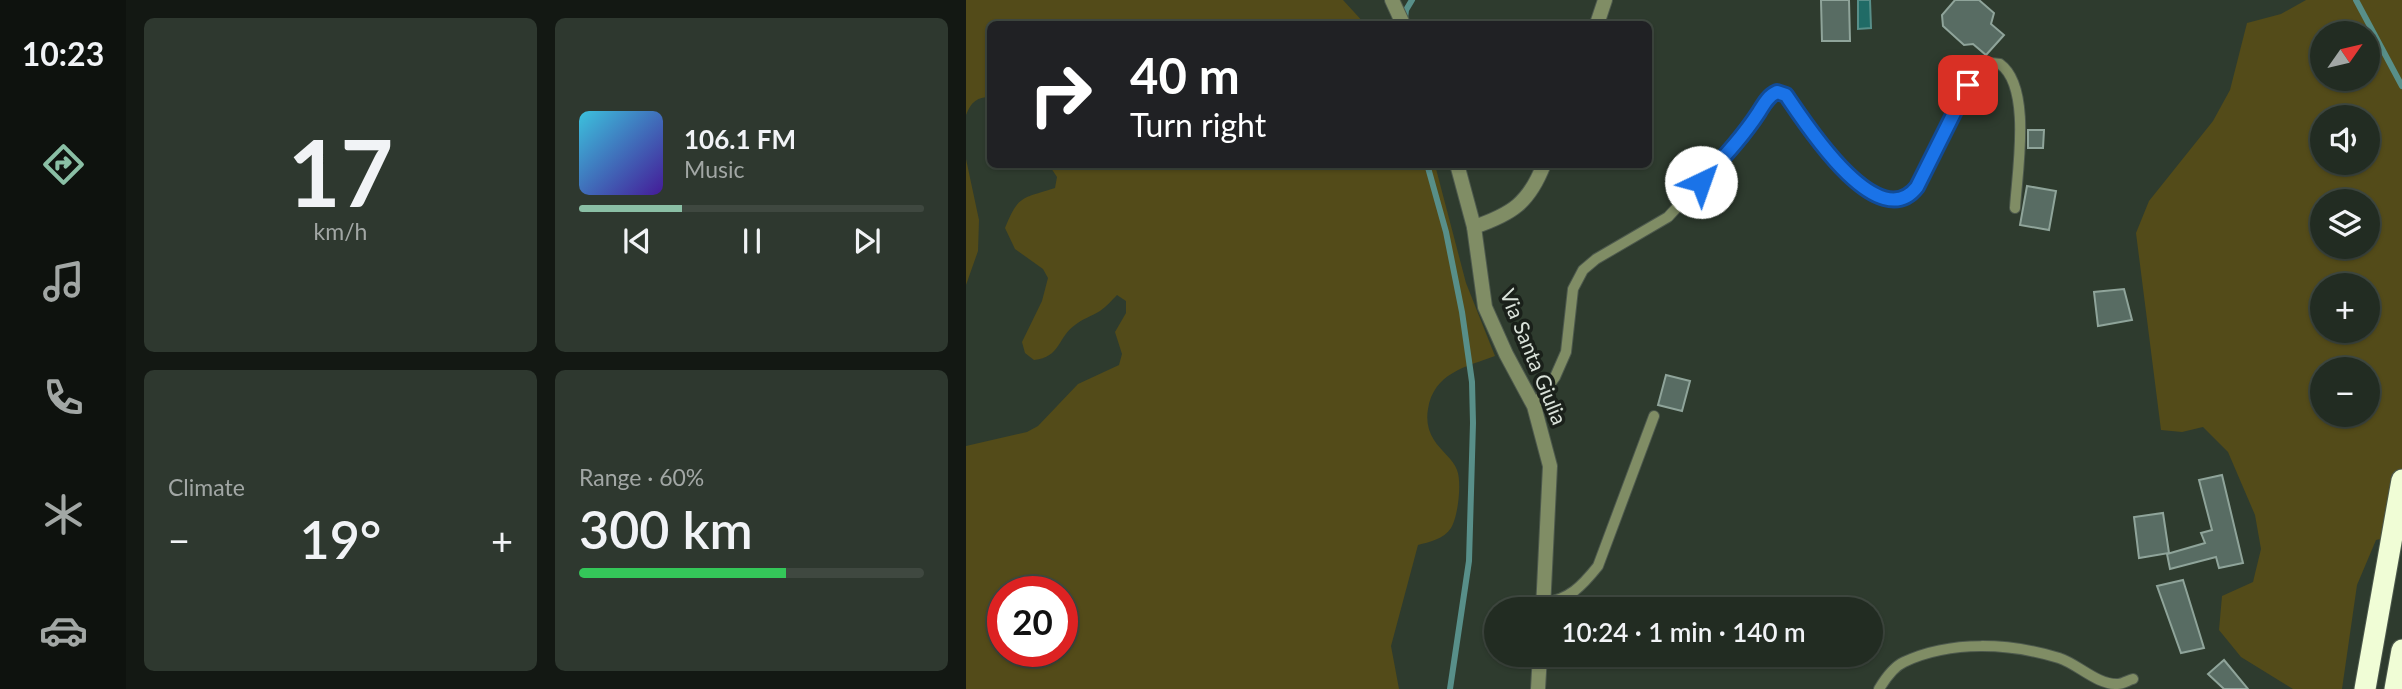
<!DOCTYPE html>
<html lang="en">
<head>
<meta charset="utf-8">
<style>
  :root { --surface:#222c22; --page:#2e382f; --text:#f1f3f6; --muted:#a2a7a5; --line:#3f4840; --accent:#8abfa5 }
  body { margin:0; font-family:Lato,sans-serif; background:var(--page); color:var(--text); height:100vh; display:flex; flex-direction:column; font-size:26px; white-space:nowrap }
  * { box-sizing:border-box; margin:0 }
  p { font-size:23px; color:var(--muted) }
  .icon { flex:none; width:38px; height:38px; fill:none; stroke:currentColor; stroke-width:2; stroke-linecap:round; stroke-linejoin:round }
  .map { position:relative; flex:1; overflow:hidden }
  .side { display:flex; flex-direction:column; gap:18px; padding:18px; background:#131813; width:840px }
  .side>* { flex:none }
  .hud { position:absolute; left:21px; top:21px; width:665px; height:147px; border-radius:10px; box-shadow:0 2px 5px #0004,0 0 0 2px var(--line); background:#202124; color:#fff; overflow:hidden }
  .needle { width:46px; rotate:56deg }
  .buttons { position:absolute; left:1344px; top:21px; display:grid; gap:14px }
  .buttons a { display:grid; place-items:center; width:70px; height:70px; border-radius:50%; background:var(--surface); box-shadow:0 2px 5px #0004,0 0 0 2px var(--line); font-size:35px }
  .speed { position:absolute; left:21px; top:576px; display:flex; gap:14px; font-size:35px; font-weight:700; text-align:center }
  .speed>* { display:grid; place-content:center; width:91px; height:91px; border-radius:50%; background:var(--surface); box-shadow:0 2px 5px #0004,0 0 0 2px var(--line); line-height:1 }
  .speed .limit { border:10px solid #d22; background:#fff; color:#111 }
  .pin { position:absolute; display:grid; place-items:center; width:60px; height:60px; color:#fff; margin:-30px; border-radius:14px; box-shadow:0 4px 10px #0006 }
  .me { position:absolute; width:77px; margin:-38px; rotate:42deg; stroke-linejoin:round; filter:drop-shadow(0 0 5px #0008) }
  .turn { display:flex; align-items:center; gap:24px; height:147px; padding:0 28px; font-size:32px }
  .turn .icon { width:91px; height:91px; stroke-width:2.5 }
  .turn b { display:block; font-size:49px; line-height:60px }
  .big { font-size:52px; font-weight:600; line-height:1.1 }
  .side .widget { flex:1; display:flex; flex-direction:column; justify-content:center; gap:10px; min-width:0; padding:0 24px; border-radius:10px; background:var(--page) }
  .side .dial { align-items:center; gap:0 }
  .dial b { font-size:91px; line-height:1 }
  .song { display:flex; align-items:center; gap:21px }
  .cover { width:84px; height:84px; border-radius:10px; background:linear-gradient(135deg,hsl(190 70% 55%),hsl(260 70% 35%)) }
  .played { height:7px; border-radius:4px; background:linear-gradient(90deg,var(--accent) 30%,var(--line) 30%) }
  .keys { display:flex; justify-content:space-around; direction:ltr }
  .heat { display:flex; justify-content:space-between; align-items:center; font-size:38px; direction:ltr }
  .charge { height:10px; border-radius:5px; background:linear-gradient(90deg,#34c759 60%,var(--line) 0) }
  .side .tiles { flex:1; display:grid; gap:18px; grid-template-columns:repeat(2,1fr) }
  .trip { position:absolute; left:518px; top:597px; width:399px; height:70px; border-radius:35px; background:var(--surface); box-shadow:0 2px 5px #0004,0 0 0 2px var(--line); font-weight:600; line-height:70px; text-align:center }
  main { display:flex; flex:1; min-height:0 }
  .menu { display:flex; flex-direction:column; width:126px; justify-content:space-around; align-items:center; background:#0e120e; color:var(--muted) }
  .menu .icon { width:49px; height:49px }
  .menu .current { color:var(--accent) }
  .menu b { font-size:32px; color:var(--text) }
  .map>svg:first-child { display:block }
  .green { fill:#534b19; fill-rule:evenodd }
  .water { fill:#206b66; stroke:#588f89; stroke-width:2 }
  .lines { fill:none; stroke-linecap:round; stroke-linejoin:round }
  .stream { stroke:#588f89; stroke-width:6 }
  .building { fill:#586c63; stroke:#8fa49a; stroke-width:2 }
  .service-casing { stroke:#4d594d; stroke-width:12 }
  .minor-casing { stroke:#4d594d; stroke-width:16 }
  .tertiary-casing { stroke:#4d594d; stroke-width:16 }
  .motorway-casing { stroke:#4d594d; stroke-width:23 }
  .service { stroke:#808d65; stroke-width:10 }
  .minor { stroke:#808d65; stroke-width:14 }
  .tertiary { stroke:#808d65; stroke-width:14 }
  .motorway { stroke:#f0fdd6; stroke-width:21 }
  .route-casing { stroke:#114b97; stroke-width:18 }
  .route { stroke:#1a73e8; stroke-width:12 }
  .labels { text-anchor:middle; stroke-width:7; stroke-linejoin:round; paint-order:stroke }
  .street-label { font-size:21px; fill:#dae2da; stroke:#1a201a }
</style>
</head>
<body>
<main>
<nav class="menu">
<b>10:23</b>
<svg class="icon current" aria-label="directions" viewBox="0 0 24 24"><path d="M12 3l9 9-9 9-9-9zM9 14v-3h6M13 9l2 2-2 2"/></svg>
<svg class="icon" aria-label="music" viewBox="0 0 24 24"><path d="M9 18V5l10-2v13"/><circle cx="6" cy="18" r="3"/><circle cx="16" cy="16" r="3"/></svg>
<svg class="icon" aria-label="phone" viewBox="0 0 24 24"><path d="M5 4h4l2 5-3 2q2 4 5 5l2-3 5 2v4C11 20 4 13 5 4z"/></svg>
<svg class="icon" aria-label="climate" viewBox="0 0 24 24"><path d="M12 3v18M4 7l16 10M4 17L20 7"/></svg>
<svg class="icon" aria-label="car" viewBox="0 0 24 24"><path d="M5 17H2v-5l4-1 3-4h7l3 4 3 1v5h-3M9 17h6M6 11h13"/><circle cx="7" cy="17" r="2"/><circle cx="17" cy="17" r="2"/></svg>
</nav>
<section class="side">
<div class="tiles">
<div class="widget dial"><b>17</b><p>km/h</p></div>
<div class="widget">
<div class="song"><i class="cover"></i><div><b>106.1 FM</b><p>Music</p></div></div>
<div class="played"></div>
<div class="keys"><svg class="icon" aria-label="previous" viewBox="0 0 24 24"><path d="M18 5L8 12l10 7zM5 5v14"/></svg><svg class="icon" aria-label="pause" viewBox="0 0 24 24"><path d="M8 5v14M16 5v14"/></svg><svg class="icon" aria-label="next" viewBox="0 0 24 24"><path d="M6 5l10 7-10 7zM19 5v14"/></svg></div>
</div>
<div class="widget"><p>Climate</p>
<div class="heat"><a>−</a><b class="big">19°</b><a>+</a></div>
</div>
<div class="widget"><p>Range · 60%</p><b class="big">300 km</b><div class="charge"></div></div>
</div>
</section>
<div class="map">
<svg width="1436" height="689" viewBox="0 0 1436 689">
  <rect width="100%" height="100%" fill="#2e3b2e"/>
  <path class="green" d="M0 0H377L399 24H24V97C11 97 5 102 0 115Z
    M1340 0H1436V534L1410 540 1391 585 1376 689H1327L1275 657 1253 630 1256 596 1287 582 1295 549 1289 515 1262 452 1237 427 1216 432 1195 430 1170 233 1183 201 1247 121 1264 90 1281 23 1315 14ZM1356 33H1402V79H1356ZM1356 117H1402V163H1356ZM1356 201H1402V247H1356ZM1356 285H1402V331H1356ZM1356 369H1402V415H1356Z
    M0 159 13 220 12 251 0 285Z
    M83 165H469L500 283 529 356C499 367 468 373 462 409 460 420 462 431 468 440 474 450 487 459 491 470 496 482 492 517 485 528 478 539 463 542 452 545L425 646 433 689H0V446L61 432 72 426 112 384 153 365 156 354 149 332 160 313V301L151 295C146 300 140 307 134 311 126 316 116 319 109 325 91 338 95 357 68 360L59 353 56 342 76 301 82 278 77 269 49 249 39 228C53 194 56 199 89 188L91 177ZM37 592H96V651H37Z"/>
  <path class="water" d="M892 0H904L905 28 892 29Z"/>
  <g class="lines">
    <path class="stream" d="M1390 0 1436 86
      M439 19 440 10 446 0
      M461 164 480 232 496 312 506 382 507 423 503 561 484 689"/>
  </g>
  <path class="building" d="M855 0H883L884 41H856Z
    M989 0H1013L1028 13 1025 24 1038 35 1020 55 1007 44 998 45 977 26 976 15Z
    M1062 130H1078L1077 148H1062Z
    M1061 186 1090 191 1083 230 1054 225Z
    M1158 289 1166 320 1132 326 1128 292Z
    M700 375 724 381 716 411 692 405Z
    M1256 475 1277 563 1253 568 1250 557 1204 569 1201 554 1239 543 1235 533 1246 530 1233 480Z
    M1197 513 1203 553 1173 558 1168 517Z
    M1217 580 1238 648 1215 653 1191 586Z
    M1258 660 1282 689H1258L1242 674Z"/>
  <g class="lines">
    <defs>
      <path id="service" d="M568 406 589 377 600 352 607 289 617 270 630 259 702 217 780 133 805 94 811 92 820 95C838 123 912 238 951 187L1011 72 1025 63 1034 64C1066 87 1051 172 1049 208
        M577 603C603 600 616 586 632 566L688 416
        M913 689C919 679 927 667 938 662 985 640 1044 643 1093 658 1112 664 1131 685 1152 684 1156 684 1163 680 1167 679"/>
      <path id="minor" d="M631 24 639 0
        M508 227C546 214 563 203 578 164"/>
      <path id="tertiary" d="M426 0 437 24
        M491 164 508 227 519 307 540 354 568 406 584 466 577 609
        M572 689 574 654"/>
      <path id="motorway" d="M1399 689 1436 480
        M1429 689 1436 650"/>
    </defs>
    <use href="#service" class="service-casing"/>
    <use href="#minor" class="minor-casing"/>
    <use href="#tertiary" class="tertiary-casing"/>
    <use href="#motorway" class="motorway-casing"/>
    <use href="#service" class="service"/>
    <use href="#minor" class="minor"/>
    <use href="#tertiary" class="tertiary"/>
    <use href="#motorway" class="motorway"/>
  </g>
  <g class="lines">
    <defs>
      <path id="route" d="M735 182C756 159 776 138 793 112 798 104 802 96 811 92L820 95C839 123 912 237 951 187L1002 85"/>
    </defs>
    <use href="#route" class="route-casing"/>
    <use href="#route" class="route"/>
  </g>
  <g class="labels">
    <g class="street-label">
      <text transform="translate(567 357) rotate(68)" y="7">Via Santa Giulia</text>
    </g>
  </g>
</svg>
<div class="buttons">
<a><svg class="needle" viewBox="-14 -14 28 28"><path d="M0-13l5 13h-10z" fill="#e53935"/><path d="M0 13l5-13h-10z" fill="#a2a7a5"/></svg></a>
<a><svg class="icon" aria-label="sound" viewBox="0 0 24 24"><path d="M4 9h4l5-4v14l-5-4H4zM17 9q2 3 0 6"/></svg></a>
<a><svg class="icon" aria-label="layers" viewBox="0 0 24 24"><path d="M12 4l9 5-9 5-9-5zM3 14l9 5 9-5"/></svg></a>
<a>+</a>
<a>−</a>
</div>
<div class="speed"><div class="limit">20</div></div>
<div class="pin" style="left:1002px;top:85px;background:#d93025"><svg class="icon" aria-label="arrive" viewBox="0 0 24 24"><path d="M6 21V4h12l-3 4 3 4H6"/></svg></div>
<svg class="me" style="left:735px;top:182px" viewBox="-20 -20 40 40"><circle r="19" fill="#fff"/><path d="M0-13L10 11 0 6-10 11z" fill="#1a73e8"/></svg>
<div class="trip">10:24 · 1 min · 140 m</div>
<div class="hud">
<div class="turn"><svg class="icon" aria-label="right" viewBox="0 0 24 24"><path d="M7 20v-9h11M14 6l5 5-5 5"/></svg><div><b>40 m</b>Turn right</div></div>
</div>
</div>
</main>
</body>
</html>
